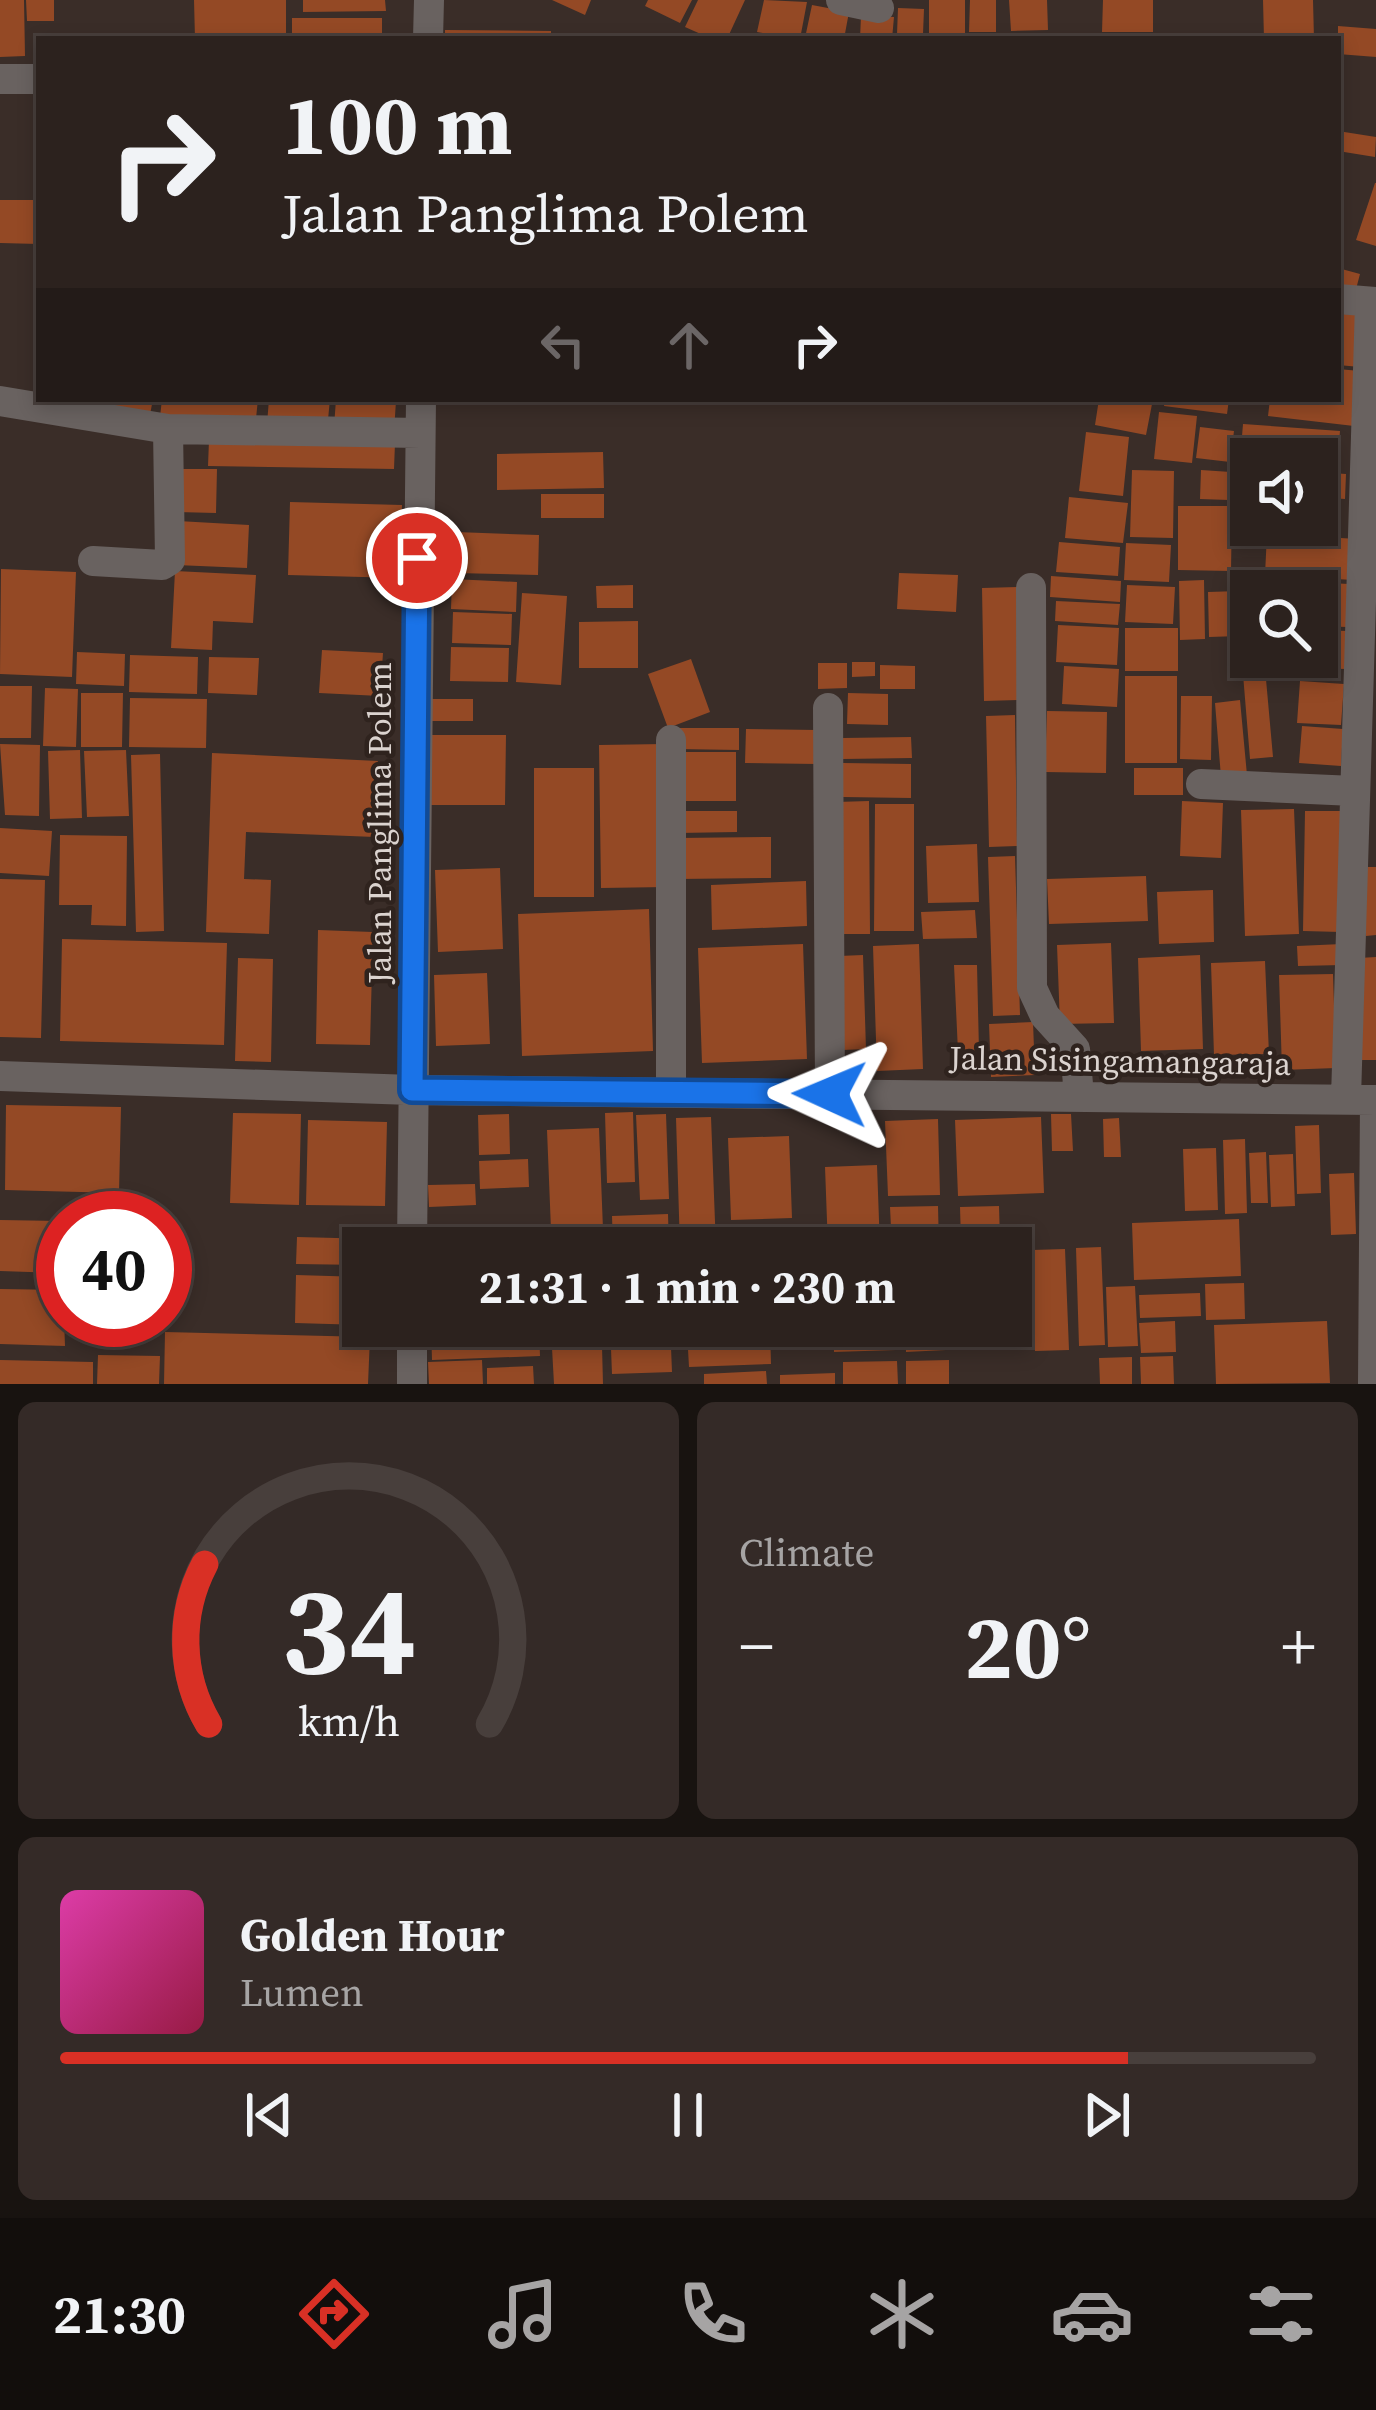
<!DOCTYPE html>
<html lang="en">
<head>
<meta charset="utf-8">
<style>
  :root { --surface:#2c221e; --page:#342a27; --text:#f1f3f6; --muted:#a6a4a4; --line:#483f3c; --accent:#d93025 }
  body { margin:0; font-family:"Source Serif 4",serif; background:var(--page); color:var(--text); height:100vh; display:flex; flex-direction:column; font-size:45px; white-space:nowrap }
  * { box-sizing:border-box; margin:0 }
  p { font-size:39px; color:var(--muted) }
  .icon { flex:none; width:66px; height:66px; fill:none; stroke:currentColor; stroke-width:2; stroke-linecap:round; stroke-linejoin:round }
  .map { position:relative; height:1384px; overflow:hidden }
  .panel { display:flex; flex-direction:column; gap:18px; padding:18px; background:#181310; flex:1 }
  .panel>* { flex:none }
  .top-card { position:absolute; left:36px; top:36px; width:1305px; height:366px; border-radius:0px; box-shadow:0 6px 18px #0003,0 0 0 3px var(--line); background:#2c221e; color:var(--text); overflow:hidden }
  .controls { position:absolute; left:1230px; top:438px; display:grid; gap:24px }
  .controls a { display:grid; place-items:center; width:108px; height:108px; border-radius:0px; background:var(--surface); box-shadow:0 6px 18px #0003,0 0 0 3px var(--line); font-size:60px }
  .speed { position:absolute; left:36px; top:1191px; display:flex; gap:24px; font-size:60px; font-weight:700; text-align:center }
  .speed>* { display:grid; place-content:center; width:156px; height:156px; border-radius:50%; background:var(--surface); box-shadow:0 6px 18px #0003,0 0 0 3px var(--line); line-height:1 }
  .speed .limit { border:18px solid #d22; background:#fff; color:#111 }
  .pin { position:absolute; display:grid; place-items:center; width:102px; height:102px; color:#fff; margin:-51px; border:6px solid #fff; border-radius:50%; box-shadow:0 3px 12px #0007 }
  .me { position:absolute; width:132px; margin:-66px; rotate:271deg; stroke-linejoin:round; filter:drop-shadow(0 0 9px #0008) }
  .turn { display:flex; align-items:center; gap:42px; height:252px; padding:0 48px; font-size:54px }
  .turn .icon { width:156px; height:156px; stroke-width:2.5 }
  .turn b { display:block; font-size:84px; line-height:102px }
  .lanes { display:flex; align-items:center; height:114px; padding:0 48px; background:#0003; justify-content:center; gap:60px; direction:ltr }
  .lanes .off { opacity:.35 }
  .big { font-size:90px; font-weight:700; line-height:1.1 }
  .panel .tile { flex:1; display:flex; flex-direction:column; justify-content:center; gap:18px; min-width:0; padding:0 42px; border-radius:18px; background:var(--page) }
  .panel .dial { align-items:center; gap:0 }
  .dial svg { height:312px; overflow:visible; fill:none; stroke:var(--line); stroke-width:7; stroke-linecap:round; text-anchor:middle }
  .dial text { fill:var(--text); stroke:none }
  .song { display:flex; align-items:center; gap:36px }
  .cover { width:144px; height:144px; border-radius:18px; background:linear-gradient(135deg,hsl(320 70% 55%),hsl(340 70% 35%)) }
  .played { height:12px; border-radius:6px; background:linear-gradient(90deg,var(--accent) 85%,var(--line) 85%) }
  .keys { display:flex; justify-content:space-around; direction:ltr }
  .heat { display:flex; justify-content:space-between; align-items:center; font-size:66px; direction:ltr }
  .panel .tiles { flex:1; display:grid; gap:18px; grid-template-columns:1fr 1fr }
  .tile:last-child { grid-column:span 2 }
  .trip { position:absolute; left:342px; top:1227px; width:690px; height:120px; border-radius:0px; background:var(--surface); box-shadow:0 6px 18px #0003,0 0 0 3px var(--line); font-weight:700; line-height:120px; text-align:center }
  .menu { display:flex; height:192px; justify-content:space-around; align-items:center; background:#120e0c; color:var(--muted) }
  .menu .icon { width:84px; height:84px }
  .menu .current { color:var(--accent) }
  .menu b { font-size:54px; color:var(--text) }
  .map>svg:first-child { display:block }
  .building { fill:#944925 }
  .lines { fill:none; stroke-linecap:round; stroke-linejoin:round }
  .minor { stroke:#696260; stroke-width:30 }
  .route-casing { stroke:#114b97; stroke-width:30 }
  .route { stroke:#1a73e8; stroke-width:21 }
  .labels { text-anchor:middle; stroke-width:9; stroke-linejoin:round; paint-order:stroke }
  .street-label { font-size:33px; fill:#dbd3cf; stroke:#2f231e }
</style>
</head>
<body>
<div class="map">
<svg width="1376" height="1384" viewBox="0 0 1376 1384">
  <rect width="100%" height="100%" fill="#3a2d28"/>
  <path class="building" d="M0 0H24L25 56 0 57Z
    M26 0H54V21H27Z
    M194 0H286V39H195Z
    M303 0H385L386 11 303 12Z
    M552 0H591L585 15Z
    M648 0H692L680 23 645 6Z
    M698 0H745L727 39H712L685 27Z
    M764 0 807 2 800 39 757 32Z
    M929 0H965V33H929Z
    M970 0H996V32H969Z
    M1009 0H1047L1048 30 1011 31Z
    M1103 0H1153V32H1102Z
    M1263 0H1313L1314 39H1264Z
    M812 5 849 12 844 39 805 38Z
    M898 8 924 9 923 34H897Z
    M861 16 894 17 892 39H860Z
    M292 18H382V39H292Z
    M1338 26 1376 29V57L1338 54Z
    M445 30 551 31V39H445Z
    M1338 131 1376 137 1375 157 1338 151Z
    M1375 183H1376V246L1356 240Z
    M0 200H39V244L0 243Z
    M1338 268 1360 274 1355 293 1338 289Z
    M1338 313 1366 316 1360 367 1338 365Z
    M1338 369 1360 371 1354 426 1268 416 1270 399H1338Z
    M100 399H153L149 420 98 412Z
    M162 399H258L255 428 160 417Z
    M269 399H330L327 430 267 424Z
    M336 399 396 401 394 431 334 427Z
    M1099 399H1153L1146 435 1095 425Z
    M1165 399H1229L1227 414 1164 406Z
    M1159 412 1197 416 1192 463 1154 459Z
    M1243 424 1340 431 1337 468 1317 466V459L1240 460Z
    M1200 427 1234 431 1230 462 1196 458Z
    M1086 432 1129 437 1123 496 1079 491Z
    M209 440 395 443 394 469 208 466Z
    M603 452 604 488 497 490V454Z
    M1240 467H1251V492L1238 491Z
    M178 469H217L216 513 177 512Z
    M1132 470 1174 471 1173 538 1130 537Z
    M1201 470 1231 472 1229 500 1200 499Z
    M1317 472 1346 474 1345 499 1317 497Z
    M541 494H604V518H541Z
    M1236 496 1251 497V524L1234 523Z
    M1069 497 1128 503 1123 543 1065 538Z
    M290 502 402 505 400 578 288 575Z
    M1317 502 1341 503 1339 533 1265 529 1317 525Z
    M1178 506H1232L1231 571 1178 570Z
    M178 521 249 525 247 568 176 565Z
    M456 532 539 535 538 575 455 573Z
    M1267 533 1356 539 1353 580 1265 575Z
    M1059 542 1120 547 1118 576 1056 572Z
    M1126 543 1171 545 1169 582 1124 580Z
    M1 569 76 572 72 677 0 674Z
    M175 571 256 575 253 623 213 621 212 650 171 648Z
    M899 573 958 575 956 612 897 609Z
    M1051 576 1121 581 1120 602 1050 597Z
    M452 579 517 582 516 612 451 609Z
    M1248 579 1349 584 1347 627 1317 626V591H1248Z
    M1204 580 1205 639 1180 640 1179 581Z
    M633 585V608H597L596 586Z
    M1127 585 1175 587 1173 624 1125 622Z
    M1017 587 1019 700 984 701 982 588Z
    M1239 591 1240 636 1209 637 1208 592Z
    M522 593 567 596 561 685 516 682Z
    M1056 601 1120 604 1118 625 1055 621Z
    M453 612 512 614 511 645 452 643Z
    M638 621V668H579V622Z
    M1058 625 1119 628 1117 665 1056 662Z
    M1125 628H1178V671H1125Z
    M1317 630 1347 631 1346 669 1274 667 1275 657H1317Z
    M451 647 509 648 508 682 450 681Z
    M1251 649V657H1264L1273 757 1250 759 1241 650Z
    M322 650 383 653 380 696 319 693Z
    M77 652 125 654 124 686 76 684Z
    M130 655 198 657 197 694 129 692Z
    M209 657 259 658 257 695 208 693Z
    M691 659 710 712 668 728 648 674Z
    M852 662H875V676L852 677Z
    M818 663H847V688L818 689Z
    M880 665 915 666V689H880Z
    M1064 666 1119 669 1117 707 1062 704Z
    M1125 676H1177V763H1125Z
    M1300 681 1344 684 1341 725 1297 723Z
    M0 686H32L31 738H0Z
    M45 688 78 689 76 747 43 746Z
    M81 693H123L122 747H81Z
    M848 693 888 694V725L847 724Z
    M1181 696H1212L1211 760 1180 759Z
    M130 698 207 699 206 748 129 747Z
    M432 699H473V721H432Z
    M1240 700 1247 775 1221 777 1215 703Z
    M1047 711 1107 712 1106 773 1045 772Z
    M1015 715 1017 846 989 847 986 716Z
    M1302 726 1343 729 1341 766 1299 763Z
    M676 728H739V750L676 749Z
    M746 729 818 730V764L745 763Z
    M421 735H506L505 805H420Z
    M911 737 912 758 843 759V738Z
    M0 744 40 745 39 816 5 815Z
    M664 744 667 887 601 888 599 745Z
    M80 750 82 818 50 819 48 751Z
    M126 750 129 816 87 817 84 751Z
    M677 752H736V801H676Z
    M212 753 378 761 375 837 246 832 244 879 271 880 269 934 206 932Z
    M160 754 164 931 136 932 131 755Z
    M843 763 911 764V798L843 797Z
    M534 768H594V897H534Z
    M1134 768H1183V795H1134Z
    M869 801 870 934H837L836 802Z
    M1182 801 1223 803 1221 858 1180 856Z
    M875 804H914V931H874Z
    M1294 809 1299 934 1245 936 1241 810Z
    M678 811H737V832L678 833Z
    M1305 811H1343L1341 932 1303 931Z
    M0 828 52 831 49 876 0 873Z
    M60 835 127 836 126 926 91 925 92 905H59Z
    M771 837V878L678 879V838Z
    M977 844 979 902 928 903 926 846Z
    M1015 856 1020 1015 993 1016 988 857Z
    M1363 867H1376V935L1366 936Z
    M500 868 503 949 438 952 435 870Z
    M1146 876 1148 921 1049 924 1047 879Z
    M0 879 45 880 41 1038 0 1037Z
    M806 881 807 926 712 930 711 885Z
    M1213 890 1214 942 1159 944 1157 892Z
    M649 909 653 1051 522 1056 518 914Z
    M975 910 977 938 923 939 921 912Z
    M318 930 373 932 370 1045 316 1044Z
    M62 939 227 943 224 1045 60 1041Z
    M1111 943 1114 1023 1060 1024 1057 945Z
    M803 944 807 1059 702 1063 698 948Z
    M919 944 923 1069 877 1071 873 946Z
    M1342 944 1343 965 1298 966 1297 946Z
    M863 955 866 1049 843 1050 839 956Z
    M1200 955 1203 1049 1141 1051 1138 958Z
    M1376 957V1060H1362L1359 958Z
    M238 958 273 959 271 1062 235 1061Z
    M1265 961 1269 1054 1214 1055 1211 963Z
    M954 965H977L979 1051 958 1052Z
    M487 973 490 1044 436 1046 434 975Z
    M1333 974 1336 1068 1282 1070 1279 975Z
    M1033 1022 1035 1075 991 1077 989 1024Z
    M6 1105 121 1107 119 1193 5 1190Z
    M633 1112 635 1182 607 1183 605 1113Z
    M233 1113 301 1114 299 1205 230 1203Z
    M509 1114 510 1154 479 1155 478 1115Z
    M666 1114 669 1199 640 1200 636 1115Z
    M1051 1114H1071L1073 1151H1052Z
    M711 1117 716 1248H680L676 1118Z
    M1041 1117 1044 1193 958 1196 955 1120Z
    M1119 1118 1121 1157H1104L1103 1119Z
    M938 1119 940 1195 888 1196 885 1121Z
    M308 1120 387 1122 385 1206 306 1205Z
    M1319 1125 1321 1193 1297 1194 1295 1126Z
    M599 1128 603 1229 551 1230 547 1130Z
    M789 1136 792 1218 731 1220 728 1138Z
    M1245 1139 1247 1213 1225 1214 1223 1140Z
    M1216 1148 1218 1210 1185 1211 1183 1149Z
    M1266 1152 1268 1203H1251L1249 1153Z
    M1293 1154 1295 1206 1271 1207 1269 1155Z
    M528 1159 529 1187 480 1189 479 1161Z
    M877 1165 880 1248H828L825 1167Z
    M1354 1173 1356 1234 1331 1235 1329 1174Z
    M475 1184 476 1205 429 1207 428 1185Z
    M938 1206 939 1248H892L890 1207Z
    M999 1206 1000 1240 961 1241 960 1207Z
    M668 1214 669 1248H613L612 1216Z
    M1239 1219 1241 1276 1134 1280 1132 1223Z
    M0 1220 60 1221 59 1273 0 1271Z
    M528 1226V1248H440L439 1229Z
    M768 1229 769 1248H727V1230Z
    M608 1235 609 1248H546V1237Z
    M297 1237 376 1239V1248H363V1265L296 1264Z
    M1101 1247 1105 1345 1079 1346 1076 1248Z
    M1065 1249 1069 1350 1035 1351 1032 1250Z
    M296 1275 363 1277V1325L295 1323Z
    M1244 1283 1245 1319 1206 1320 1205 1284Z
    M1135 1286 1138 1346 1108 1347 1106 1287Z
    M0 1289 63 1290 65 1346 0 1344Z
    M1200 1293 1201 1316 1140 1318 1139 1295Z
    M1023 1313 1024 1345 956 1347 955 1326H1011V1314Z
    M1175 1321 1176 1352 1141 1353 1139 1323Z
    M1327 1321 1330 1383 1216 1384 1214 1325Z
    M431 1326H539L540 1356 432 1360Z
    M550 1326H608L609 1338 551 1340Z
    M616 1326H672V1337L616 1339Z
    M833 1326H895L896 1350 834 1352Z
    M905 1326H945L946 1350 906 1352Z
    M770 1329 771 1364 689 1367 687 1332Z
    M165 1332 370 1337 368 1384H164Z
    M602 1346 603 1384H554L552 1348Z
    M671 1347 672 1372 612 1374 611 1349Z
    M98 1355 160 1356 159 1384H97Z
    M1173 1356 1174 1384H1141L1140 1357Z
    M1132 1357V1384H1100L1099 1358Z
    M0 1360 93 1362V1384H0Z
    M482 1360 483 1384H429L428 1362Z
    M949 1360V1384H906V1361Z
    M897 1361 898 1384H843V1362Z
    M533 1366 534 1384H487V1368Z
    M766 1371 767 1384H704V1374Z
    M835 1373V1384H780V1375Z"/>
  <g class="lines">
    <path class="minor" d="M841 0 879 8
      M428 39 429 0
      M0 79H39
      M1338 299 1376 302
      M0 401 168 429 420 433
      M93 561 162 565 170 560 168 429
      M1031 588 1032 988 1045 1016 1075 1049 1079 1096
      M828 708 830 1094
      M1201 784 1354 791
      M0 1076 412 1090 1376 1100
      M671 1092V740
      M1346 1098 1370 304
      M412 1248 421 399
      M412 1384V1326
      M1373 1384 1375 1100"/>
  </g>
  <g class="lines">
    <defs>
      <path id="route" d="M417 558 412 1090 830 1094"/>
    </defs>
    <use href="#route" class="route-casing"/>
    <use href="#route" class="route"/>
  </g>
  <g class="labels">
    <g class="street-label">
      <text transform="translate(379 823) rotate(-90)" y="12">Jalan Panglima Polem</text>
      <text transform="translate(1120 1060) rotate(1)" y="12">Jalan Sisingamangaraja</text>
    </g>
  </g>
</svg>
<div class="controls">
<a><svg class="icon" aria-label="sound" viewBox="0 0 24 24"><path d="M4 9h4l5-4v14l-5-4H4zM17 9q2 3 0 6"/></svg></a>
<a><svg class="icon" aria-label="search" viewBox="0 0 24 24"><circle cx="10" cy="10" r="6"/><path d="M15 15l6 6"/></svg></a>
</div>
<div class="speed"><div class="limit">40</div></div>
<div class="pin" style="left:417px;top:558px;background:#d93025"><svg class="icon" aria-label="arrive" viewBox="0 0 24 24"><path d="M6 21V4h12l-3 4 3 4H6"/></svg></div>
<svg class="me" style="left:830px;top:1094px" viewBox="-20 -20 40 40"><path d="M0-17L14 15 0 8-14 15z" fill="#1a73e8" stroke="#fff" stroke-width="4"/></svg>
<div class="trip">21:31 · 1 min · 230 m</div>
<div class="top-card">
<div class="turn"><svg class="icon" aria-label="right" viewBox="0 0 24 24"><path d="M7 20v-9h11M14 6l5 5-5 5"/></svg><div><b>100 m</b>Jalan Panglima Polem</div></div>
<div class="lanes"><svg class="icon off" aria-label="left" viewBox="0 0 24 24"><path d="M17 20v-9H6M10 6l-5 5 5 5"/></svg><svg class="icon off" aria-label="ahead" viewBox="0 0 24 24"><path d="M12 20V5M6 11l6-6 6 6"/></svg><svg class="icon" aria-label="right" viewBox="0 0 24 24"><path d="M7 20v-9h11M14 6l5 5-5 5"/></svg></div>
</div>
</div>
<section class="panel">
<div class="tiles">
<div class="tile dial"><svg viewBox="0 0 100 80">
<path d="M14 69A42 42 0 1 1 86 69"/>
<path d="M14 69A42 42 0 0 1 13 28" stroke="#d93025"/>
<text x="50" y="56" font-size="32" font-weight="700">34</text>
<text x="50" y="72" font-size="11">km/h</text>
</svg></div>
<div class="tile"><p>Climate</p>
<div class="heat"><a>−</a><b class="big">20°</b><a>+</a></div>
</div>
<div class="tile">
<div class="song"><i class="cover"></i><div><b>Golden Hour</b><p>Lumen</p></div></div>
<div class="played"></div>
<div class="keys"><svg class="icon" aria-label="previous" viewBox="0 0 24 24"><path d="M18 5L8 12l10 7zM5 5v14"/></svg><svg class="icon" aria-label="pause" viewBox="0 0 24 24"><path d="M8 5v14M16 5v14"/></svg><svg class="icon" aria-label="next" viewBox="0 0 24 24"><path d="M6 5l10 7-10 7zM19 5v14"/></svg></div>
</div>
</div>
</section>
<nav class="menu">
<b>21:30</b>
<svg class="icon current" aria-label="directions" viewBox="0 0 24 24"><path d="M12 3l9 9-9 9-9-9zM9 14v-3h6M13 9l2 2-2 2"/></svg>
<svg class="icon" aria-label="music" viewBox="0 0 24 24"><path d="M9 18V5l10-2v13"/><circle cx="6" cy="18" r="3"/><circle cx="16" cy="16" r="3"/></svg>
<svg class="icon" aria-label="phone" viewBox="0 0 24 24"><path d="M5 4h4l2 5-3 2q2 4 5 5l2-3 5 2v4C11 20 4 13 5 4z"/></svg>
<svg class="icon" aria-label="climate" viewBox="0 0 24 24"><path d="M12 3v18M4 7l16 10M4 17L20 7"/></svg>
<svg class="icon" aria-label="car" viewBox="0 0 24 24"><path d="M5 17H2v-5l4-1 3-4h7l3 4 3 1v5h-3M9 17h6M6 11h13"/><circle cx="7" cy="17" r="2"/><circle cx="17" cy="17" r="2"/></svg>
<svg class="icon" aria-label="filters" viewBox="0 0 24 24"><path d="M4 7h16M4 17h16"/><circle cx="9" cy="7" r="2"/><circle cx="15" cy="17" r="2"/></svg>
</nav>
</body>
</html>
